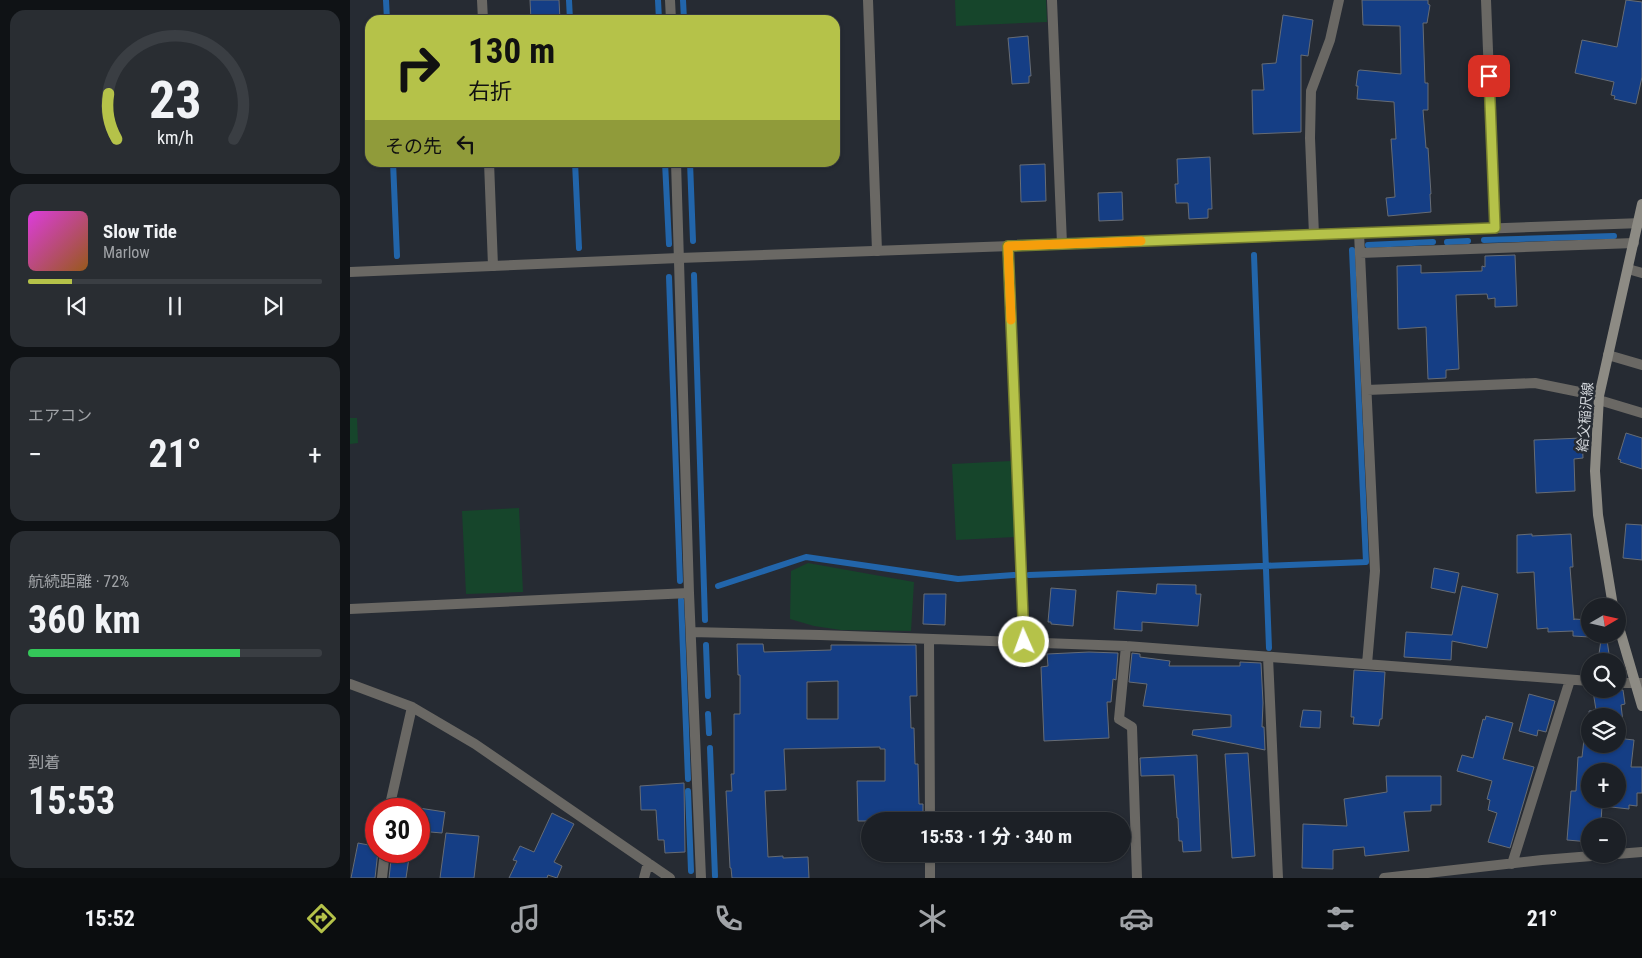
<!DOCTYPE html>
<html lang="ja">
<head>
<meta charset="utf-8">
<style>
  :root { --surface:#1c2026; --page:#292d32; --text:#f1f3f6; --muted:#a0a3a7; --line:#3a3e43; --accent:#b5c249 }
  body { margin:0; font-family:"Roboto Condensed","Noto Sans JP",sans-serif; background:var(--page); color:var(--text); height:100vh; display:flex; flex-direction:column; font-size:19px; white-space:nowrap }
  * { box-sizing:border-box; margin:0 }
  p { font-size:16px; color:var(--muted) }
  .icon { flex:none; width:28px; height:28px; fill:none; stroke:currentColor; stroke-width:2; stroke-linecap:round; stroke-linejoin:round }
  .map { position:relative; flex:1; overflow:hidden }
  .panel { display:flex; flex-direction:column; gap:10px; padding:10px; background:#0f1215; width:350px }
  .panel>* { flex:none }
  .hud { position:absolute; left:15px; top:15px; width:475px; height:152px; border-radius:15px; box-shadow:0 1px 4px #0004,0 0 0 1px var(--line); background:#b5c249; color:#111; overflow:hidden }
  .needle { width:32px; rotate:81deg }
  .buttons { position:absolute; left:1231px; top:598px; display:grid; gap:10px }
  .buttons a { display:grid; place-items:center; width:45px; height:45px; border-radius:50%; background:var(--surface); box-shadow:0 1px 4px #0004,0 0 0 1px var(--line); font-size:25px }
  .speed { position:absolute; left:15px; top:798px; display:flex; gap:10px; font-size:25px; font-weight:700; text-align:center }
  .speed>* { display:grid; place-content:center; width:65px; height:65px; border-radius:50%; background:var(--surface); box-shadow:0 1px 4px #0004,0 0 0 1px var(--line); line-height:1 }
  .speed .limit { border:8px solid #d22; background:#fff; color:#111 }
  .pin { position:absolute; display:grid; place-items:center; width:42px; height:42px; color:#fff; margin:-21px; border-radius:10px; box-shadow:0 2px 8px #0006 }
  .me { position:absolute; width:55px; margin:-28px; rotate:358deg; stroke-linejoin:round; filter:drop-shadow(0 0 4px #0008) }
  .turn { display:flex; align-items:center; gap:18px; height:105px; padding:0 20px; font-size:22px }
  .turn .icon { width:65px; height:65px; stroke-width:2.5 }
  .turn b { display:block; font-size:35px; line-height:42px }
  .then { display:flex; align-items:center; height:48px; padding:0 20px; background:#0003; gap:10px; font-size:19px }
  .big { font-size:38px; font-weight:700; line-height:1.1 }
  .panel .widget { flex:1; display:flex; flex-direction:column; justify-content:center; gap:8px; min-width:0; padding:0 18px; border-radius:15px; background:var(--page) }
  .panel .dial { align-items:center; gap:0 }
  .dial svg { height:130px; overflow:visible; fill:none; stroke:var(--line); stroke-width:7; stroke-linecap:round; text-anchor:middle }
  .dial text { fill:var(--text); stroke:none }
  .song { display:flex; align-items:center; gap:15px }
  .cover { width:60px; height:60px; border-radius:8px; background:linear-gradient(135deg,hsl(300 70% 55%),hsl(30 70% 35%)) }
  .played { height:5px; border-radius:2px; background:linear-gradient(90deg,var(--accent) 15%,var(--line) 15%) }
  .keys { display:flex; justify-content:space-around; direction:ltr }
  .heat { display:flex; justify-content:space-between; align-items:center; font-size:28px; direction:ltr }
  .charge { height:8px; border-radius:4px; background:linear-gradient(90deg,#34c759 72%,var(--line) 0) }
  .trip { position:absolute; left:511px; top:812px; width:270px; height:50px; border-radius:25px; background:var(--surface); box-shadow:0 1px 4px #0004,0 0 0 1px var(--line); font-weight:700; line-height:50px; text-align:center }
  .tab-bar { display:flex; height:80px; justify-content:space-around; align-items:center; background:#0b0d0f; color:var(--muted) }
  .tab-bar .icon { width:35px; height:35px }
  .tab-bar .selected { color:var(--accent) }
  .tab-bar b { font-size:22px; color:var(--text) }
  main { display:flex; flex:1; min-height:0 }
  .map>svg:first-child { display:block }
  .green { fill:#16452b }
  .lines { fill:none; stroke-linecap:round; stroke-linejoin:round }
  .stream { stroke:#2265aa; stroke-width:6 }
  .building { fill:#153e85; stroke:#666c75; fill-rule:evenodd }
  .minor { stroke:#6a6864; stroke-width:10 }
  .tertiary { stroke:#6a6864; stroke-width:10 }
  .secondary { stroke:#8d8b84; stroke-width:10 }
  .route-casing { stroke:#767e2f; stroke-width:12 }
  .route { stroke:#b5c249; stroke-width:9 }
  .slow { stroke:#f59e0b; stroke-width:9 }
  .labels { text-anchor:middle; stroke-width:5; stroke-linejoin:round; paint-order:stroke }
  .street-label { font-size:14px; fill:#d2d6db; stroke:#262b33 }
</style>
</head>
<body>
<main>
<section class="panel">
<div class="widget dial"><svg viewBox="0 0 100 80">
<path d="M14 69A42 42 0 1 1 86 69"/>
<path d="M14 69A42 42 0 0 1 9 41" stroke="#b5c249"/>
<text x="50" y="56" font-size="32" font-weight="700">23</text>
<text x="50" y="72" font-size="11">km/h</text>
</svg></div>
<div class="widget">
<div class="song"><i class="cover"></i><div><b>Slow Tide</b><p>Marlow</p></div></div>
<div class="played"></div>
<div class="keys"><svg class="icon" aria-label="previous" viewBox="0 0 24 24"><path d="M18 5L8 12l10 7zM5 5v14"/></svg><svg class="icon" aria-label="pause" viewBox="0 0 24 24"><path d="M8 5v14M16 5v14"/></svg><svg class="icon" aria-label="next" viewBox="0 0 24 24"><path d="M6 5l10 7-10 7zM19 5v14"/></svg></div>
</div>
<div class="widget"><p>エアコン</p>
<div class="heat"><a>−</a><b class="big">21°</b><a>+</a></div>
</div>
<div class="widget"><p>航続距離 · 72%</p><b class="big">360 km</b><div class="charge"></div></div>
<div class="widget"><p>到着</p><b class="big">15:53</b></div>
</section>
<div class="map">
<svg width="1292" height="878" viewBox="0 0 1292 878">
  <rect width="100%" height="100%" fill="#262b33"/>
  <path class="green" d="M605 0H696L697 22 606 26Z
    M0 418H7L8 443 0 444Z
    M661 461 665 537 606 540 602 464Z
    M169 508 173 592 116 594 112 511Z
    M458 563 564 582 561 631 491 630 464 626 440 619 441 571Z"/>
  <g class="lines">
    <path class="stream" d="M36 0 37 20
      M219 0 220 20
      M308 0 309 20
      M333 0 334 20
      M43 162 47 256
      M225 162 229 248
      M315 162 319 244
      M340 162 343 241
      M1134 240 1264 236
      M1097 242 1118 241
      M1018 245 1083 242
      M904 255 919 648
      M344 275 355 620
      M319 277 330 581
      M679 575 1016 562 1002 250
      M368 586 456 557 608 579 664 575
      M331 600 338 779
      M356 645 358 696
      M358 714 359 733
      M360 748 365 876
      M338 791 341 871"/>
  </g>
  <path class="building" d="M180 0H209L210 20H181Z
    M1012 0H1078V4L1080 5 1077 23H1073L1075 83H1078V110H1073L1076 148H1078L1081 194H1080L1081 212 1038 216 1036 198 1045 197 1041 139H1046L1044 102 1007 99 1008 86H1006L1008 71 1010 70 1051 74 1050 26 1013 25Z
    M1276 0 1292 2V77L1286 104 1264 99 1265 96 1261 95 1264 82 1225 73 1232 40 1267 47Z
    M933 15 963 20 958 56 951 55V132L903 134 902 90H914L912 64 926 63Z
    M678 36 681 76H679V83L662 84 658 38Z
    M860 157 862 209H858V218L839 219 838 203H826L825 184H828L827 159Z
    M695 164 696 201 671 202 670 165Z
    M772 192 773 220 749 221 748 193Z
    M1165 255 1167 306 1145 307V298L1138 299 1137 294 1106 295 1109 369 1096 370V378L1078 379 1076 327 1048 329 1047 266 1071 265V273L1132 271V266L1135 267V256Z
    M1276 433 1292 438V469L1270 462 1271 460 1268 459Z
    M1232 438 1233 458 1224 459 1225 491 1186 493 1184 440Z
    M1276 524 1292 525V560L1273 558Z
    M1182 534V536L1221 534 1223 567H1220L1224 620V619L1240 620V637L1223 636V631L1198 632V628L1187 629 1184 572 1167 573V535Z
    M1084 568 1109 573 1105 593 1081 588Z
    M807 584 846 585V594H851L848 626 792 622V631L764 629 767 591 806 594Z
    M1112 586 1148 594 1137 648 1102 641 1101 660 1054 657 1056 632 1102 635Z
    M701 588 726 590 723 626 701 624V622H698Z
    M574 594H596L595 625 573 624Z
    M1251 640H1257L1260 661H1248Z
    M387 644H413L414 652 481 650V645H566L567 696H560L561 728H564L565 764H568L569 804H573V821H508L507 781H535V749H530V747L434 749 436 790 415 791 418 857 433 856V858L458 857 459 878H382L381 868H380L376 791H382L381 774H384V714H390V675H388ZM488 681V719H457V682Z
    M739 652 768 653 766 680 763 679 761 702H757L759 738 694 741 691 667 698 666 697 654Z
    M782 653 790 654V657L820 661 819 666H890V662L911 663 913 703 912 727H914L915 750 842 735 843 730 881 727V715L793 706 797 684 779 682Z
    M1004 670 1035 672 1032 719H1030L1029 726 1003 724 1004 717H1001Z
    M1245 689 1273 690 1275 704 1271 705 1275 739 1284 740 1281 767H1292V793H1287V806L1279 805V809L1252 806 1251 821 1244 820V826H1240V842L1217 840 1221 791H1226L1228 757H1232L1236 722 1240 721V744H1268V716H1240V720L1239 711 1246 710 1243 691ZM1240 771H1268V799H1240Z
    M1179 694 1205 701 1196 732 1188 730 1187 736 1169 731Z
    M953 710 971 711 970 728 950 727Z
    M1136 716 1163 723 1153 759 1184 767 1160 848 1138 842 1147 813 1138 810 1140 800 1137 799 1142 781 1107 771 1112 755 1123 758 1133 719 1135 720Z
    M898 753 905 856 882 858 875 754Z
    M847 755 851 851 833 852 832 841H829L828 818H827L824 775 791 776 790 758Z
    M1036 776H1091V805H1081V811L1054 812 1059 851 1015 856 1014 847 983 850V869L952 868 953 824 997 826 994 799 1037 792Z
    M334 783 335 852 315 853 314 840H308L306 810H291L290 786Z
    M69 808 95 812 92 833 69 831Z
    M202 813 224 824 204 862 212 866 207 878 198 875 197 878H159L167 861 163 860 170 846 184 852Z
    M96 833 129 836 124 878H90Z
    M8 843 24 846 23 851H28L25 878H1Z
    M42 851H60L56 878H39Z"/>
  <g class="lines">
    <path class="minor" d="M132 0 133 20
      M320 0 321 20
      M518 0 527 251
      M702 0 712 244
      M1136 0 1145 228
      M139 162 143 266
      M326 162 339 593 351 878
      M1009 233 1025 571 1017 664
      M964 235 960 138 961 91 980 40 989 0
      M658 246 674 642
      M1010 253 1284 243
      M1278 269 1292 273
      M1258 355 1292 365
      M1017 390 1185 383 1249 396
      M1249 400 1292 413
      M0 609 339 593
      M341 632 470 635 776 646 1240 681
      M579 639 580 821
      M776 646 769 719 782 727 787 878
      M918 657 928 878
      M1268 683H1292
      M0 684 62 707 125 744 320 878
      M39 809 62 707
      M580 854V878
      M1162 864 1220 680
      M32 878 35 851
      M294 878 298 863
      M1034 878 1192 860 1292 852"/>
    <path class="tertiary" d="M0 272 329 258 1292 223"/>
    <path class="secondary" d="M1263 606 1248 515 1245 471 1249 396 1292 204
      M1268 624 1292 706"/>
  </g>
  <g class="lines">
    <defs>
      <path id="route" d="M674 642 658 246 1145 228 1139 76"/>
    </defs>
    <use href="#route" class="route-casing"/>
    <use href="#route" class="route"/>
    <path class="slow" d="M661 320 658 246 791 241"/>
  </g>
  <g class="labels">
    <g class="street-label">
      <text transform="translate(1235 417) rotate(-85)" y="5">給父稲沢線</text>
    </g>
  </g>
</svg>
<div class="buttons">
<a><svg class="needle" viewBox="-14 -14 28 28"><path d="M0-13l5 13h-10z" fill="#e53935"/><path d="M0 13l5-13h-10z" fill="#a0a3a7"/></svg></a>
<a><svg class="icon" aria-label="search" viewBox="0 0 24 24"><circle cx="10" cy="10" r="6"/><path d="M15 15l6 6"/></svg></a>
<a><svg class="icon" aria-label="layers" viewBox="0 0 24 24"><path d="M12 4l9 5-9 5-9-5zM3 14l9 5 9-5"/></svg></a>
<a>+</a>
<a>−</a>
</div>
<div class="speed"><div class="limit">30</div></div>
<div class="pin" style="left:1139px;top:76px;background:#d93025"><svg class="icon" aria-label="arrive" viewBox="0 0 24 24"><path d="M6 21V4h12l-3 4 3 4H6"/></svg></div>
<svg class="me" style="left:674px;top:642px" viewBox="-20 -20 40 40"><circle r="17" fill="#b5c249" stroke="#fff" stroke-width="3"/><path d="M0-11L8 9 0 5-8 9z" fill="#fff"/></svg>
<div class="trip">15:53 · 1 分 · 340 m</div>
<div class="hud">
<div class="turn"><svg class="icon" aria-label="right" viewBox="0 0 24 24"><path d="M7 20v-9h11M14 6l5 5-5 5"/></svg><div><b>130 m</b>右折</div></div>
<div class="then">その先<svg class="icon" aria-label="left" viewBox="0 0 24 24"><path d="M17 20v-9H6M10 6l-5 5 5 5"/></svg></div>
</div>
</div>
</main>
<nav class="tab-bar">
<b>15:52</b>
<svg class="icon selected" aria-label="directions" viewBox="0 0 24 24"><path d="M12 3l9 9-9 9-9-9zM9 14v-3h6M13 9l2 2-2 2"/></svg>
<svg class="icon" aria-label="music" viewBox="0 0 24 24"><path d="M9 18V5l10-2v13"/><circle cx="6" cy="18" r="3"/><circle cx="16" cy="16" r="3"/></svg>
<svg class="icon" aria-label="phone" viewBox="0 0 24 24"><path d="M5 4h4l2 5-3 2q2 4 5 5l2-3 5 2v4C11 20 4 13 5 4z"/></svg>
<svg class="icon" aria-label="climate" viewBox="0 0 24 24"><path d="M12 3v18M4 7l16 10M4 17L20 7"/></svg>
<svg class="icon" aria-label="car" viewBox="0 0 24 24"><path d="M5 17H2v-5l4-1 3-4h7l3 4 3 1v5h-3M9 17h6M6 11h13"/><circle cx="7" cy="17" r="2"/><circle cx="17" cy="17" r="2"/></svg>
<svg class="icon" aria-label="filters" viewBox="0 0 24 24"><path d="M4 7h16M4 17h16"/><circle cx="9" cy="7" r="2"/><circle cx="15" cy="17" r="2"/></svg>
<b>21°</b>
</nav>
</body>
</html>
